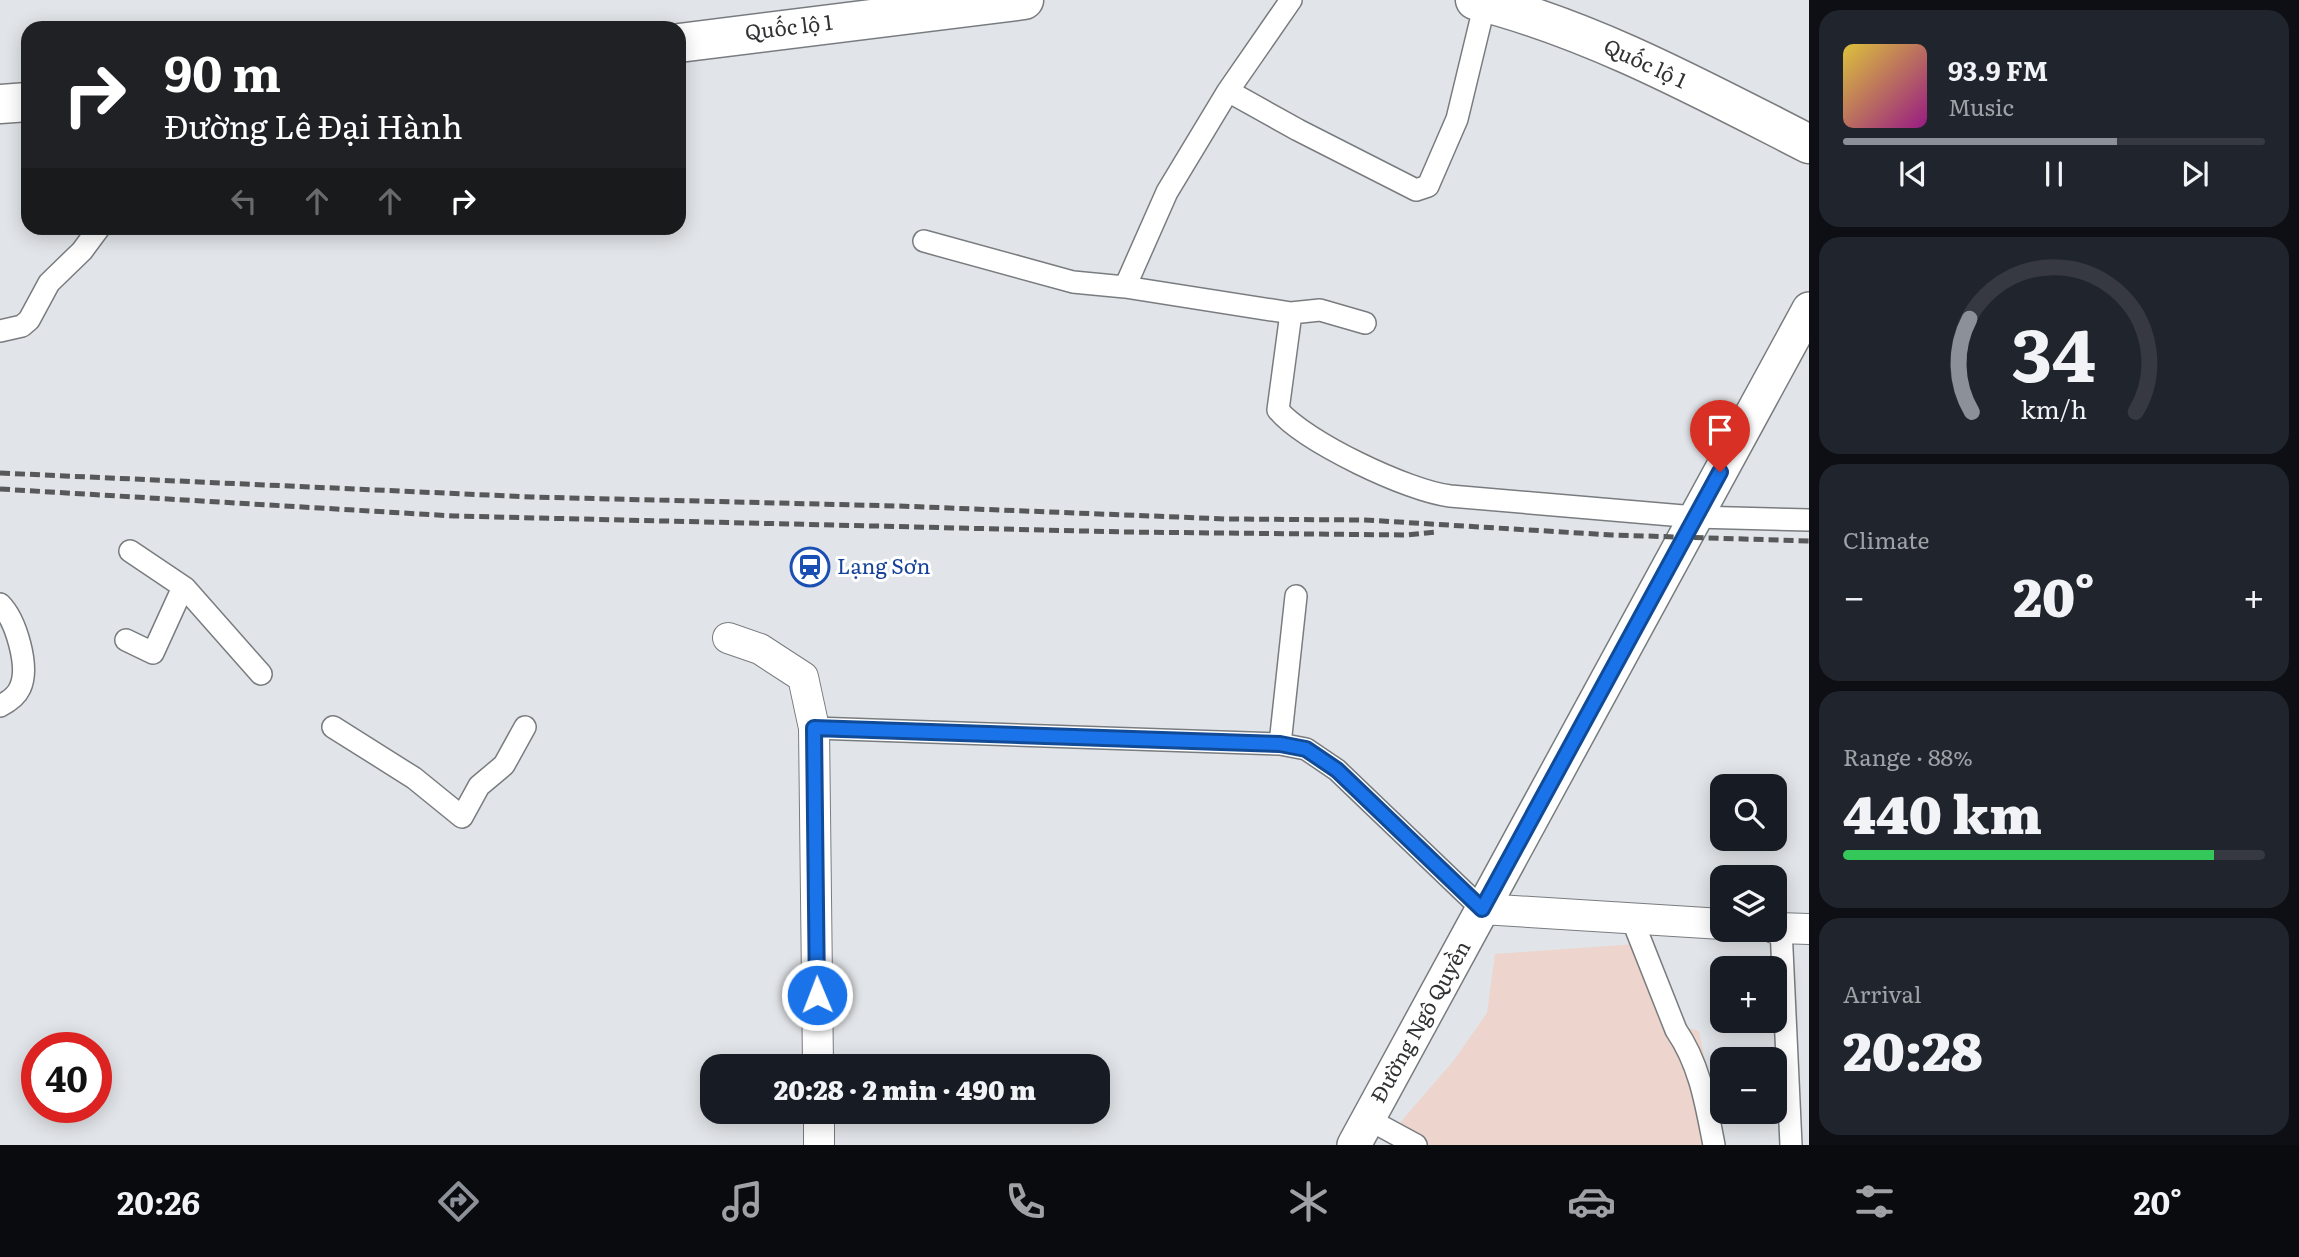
<!DOCTYPE html>
<html lang="en">
<head>
<meta charset="utf-8">
<style>
  :root { --surface:#171b24; --page:#20242c; --text:#f1f3f6; --muted:#9ea1a6; --line:#363941; --accent:#8c9099 }
  body { margin:0; font-family:Literata,serif; background:var(--page); color:var(--text); height:100vh; display:flex; flex-direction:column; font-size:26px; white-space:nowrap }
  * { box-sizing:border-box; margin:0 }
  p { font-size:23px; color:var(--muted) }
  .icon { flex:none; width:38px; height:38px; fill:none; stroke:currentColor; stroke-width:2; stroke-linecap:round; stroke-linejoin:round }
  .map { position:relative; flex:1; overflow:hidden }
  .details { display:flex; flex-direction:column; gap:10px; padding:10px; background:#0d0f14; width:490px }
  .details>* { flex:none }
  .hud { position:absolute; left:21px; top:21px; width:665px; height:214px; border-radius:21px; box-shadow:0 4px 18px #0003; background:#202124; color:#fff; overflow:hidden }
  .tools { position:absolute; left:1710px; top:774px; display:grid; gap:14px }
  .tools a { display:grid; place-items:center; width:77px; height:77px; border-radius:14px; background:var(--surface); box-shadow:0 4px 18px #0003; font-size:35px }
  .speed { position:absolute; left:21px; top:1032px; display:flex; gap:14px; font-size:35px; font-weight:700; text-align:center }
  .speed>* { display:grid; place-content:center; width:91px; height:91px; border-radius:50%; background:var(--surface); box-shadow:0 4px 18px #0003; line-height:1 }
  .speed .limit { border:10px solid #d22; background:#fff; color:#111 }
  .pin { position:absolute; display:grid; place-items:center; width:60px; height:60px; color:#fff; margin:-72px -30px; border-radius:50% 50% 50% 0; rotate:-45deg; box-shadow:0 0 7px #0007 }
  .pin .icon { rotate:45deg }
  .me { position:absolute; width:77px; margin:-38px; rotate:359deg; stroke-linejoin:round; filter:drop-shadow(0 0 5px #0008) }
  .turn { display:flex; align-items:center; gap:24px; height:147px; padding:0 28px; font-size:32px }
  .turn .icon { width:91px; height:91px; stroke-width:2.5 }
  .turn b { display:block; font-size:49px; line-height:60px }
  .lanes { display:flex; align-items:center; height:66px; padding:0 28px; background:#0003; justify-content:center; gap:35px; direction:ltr }
  .lanes .off { opacity:.35 }
  .big { font-size:52px; font-weight:800; line-height:1.1 }
  .details .card { flex:1; display:flex; flex-direction:column; justify-content:center; gap:10px; min-width:0; padding:0 24px; border-radius:21px; background:var(--page) }
  .details .dial { align-items:center; gap:0 }
  .dial svg { height:182px; overflow:visible; fill:none; stroke:var(--line); stroke-width:7; stroke-linecap:round; text-anchor:middle }
  .dial text { fill:var(--text); stroke:none }
  .song { display:flex; align-items:center; gap:21px }
  .cover { width:84px; height:84px; border-radius:10px; background:linear-gradient(135deg,hsl(50 70% 55%),hsl(310 70% 35%)) }
  .played { height:7px; border-radius:4px; background:linear-gradient(90deg,var(--accent) 65%,var(--line) 65%) }
  .keys { display:flex; justify-content:space-around; direction:ltr }
  .heat { display:flex; justify-content:space-between; align-items:center; font-size:38px; direction:ltr }
  .charge { height:10px; border-radius:5px; background:linear-gradient(90deg,#34c759 88%,var(--line) 0) }
  .trip { position:absolute; left:700px; top:1054px; width:410px; height:70px; border-radius:21px; background:var(--surface); box-shadow:0 4px 18px #0003; font-weight:800; line-height:70px; text-align:center }
  .menu { display:flex; height:112px; justify-content:space-around; align-items:center; background:#090b0e; color:var(--muted) }
  .menu .icon { width:49px; height:49px }
  .menu .selected { color:var(--accent) }
  .menu b { font-size:32px; color:var(--text) }
  main { display:flex; flex:1; min-height:0 }
  .map>svg:first-child { display:block }
  .commercial { fill:#edd4cc }
  .lines { fill:none; stroke-linecap:round; stroke-linejoin:round }
  .street-casing { stroke:#797c7f; stroke-width:24 }
  .secondary-casing { stroke:#797c7f; stroke-width:32 }
  .primary-casing { stroke:#797c7f; stroke-width:36 }
  .highway-casing { stroke:#797c7f; stroke-width:41 }
  .street { stroke:#fff; stroke-width:21 }
  .secondary { stroke:#fff; stroke-width:30 }
  .primary { stroke:#fff; stroke-width:33 }
  .highway { stroke:#fff; stroke-width:38 }
  .rail { stroke:#56585a; stroke-width:5; stroke-dasharray:10 5; stroke-linecap:butt }
  .route-casing { stroke:#114b97; stroke-width:18 }
  .route { stroke:#1a73e8; stroke-width:12 }
  .labels { text-anchor:middle; stroke-width:6; stroke-linejoin:round; paint-order:stroke }
  .street-label { font-size:21px; fill:#313234; stroke:#fff }
  .transit-label { font-size:21px; fill:#164399; stroke:#fff; text-anchor:start }
</style>
</head>
<body>
<main>
<div class="map">
<svg width="1809" height="1145" viewBox="0 0 1809 1145">
  <rect width="100%" height="100%" fill="#e1e4e8"/>
  <path class="commercial" d="M1651 943 1685 1027 1699 1031 1722 1145H1415L1392 1132 1455 1059 1487 1013 1495 954Z"/>
  <g class="lines">
    <defs>
      <path id="street" d="M1228 91 1298 130 1416 190 1428 186 1457 119 1485 3
        M924 241 1073 282 1125 287 1291 313 1320 310 1365 323
        M1125 287 1167 192 1228 91 1291 0
        M1291 313 1278 410C1305 442 1408 491 1450 496L1695 517 1809 520
        M0 331 22 326 29 320 49 283 82 251 99 228
        M130 551 185 588 261 674
        M0 604C16 620 30 667 20 688 16 697 8 702 0 706
        M126 640 153 653 179 596 185 588
        M333 727 414 778 462 817 479 786 504 765 525 727
        M814 728 1280 744 1306 749 1337 770 1482 909
        M1280 744 1296 596
        M1632 919 1676 1030C1700 1065 1706 1104 1714 1145
        M1781 928 1791 1145
        M1368 1119 1416 1145"/>
      <path id="secondary" d="M728 638 760 649 803 677 814 728 818 1066
        M1482 909 1722 924
        M1774 928 1809 929
        M819 1111V1145"/>
      <path id="primary" d="M1354 1145 1809 309"/>
      <path id="highway" d="M1475 0C1593 30 1701 89 1809 144
        M679 43 1024 0
        M0 104 28 102"/>
    </defs>
    <use href="#street" class="street-casing"/>
    <use href="#secondary" class="secondary-casing"/>
    <use href="#primary" class="primary-casing"/>
    <use href="#highway" class="highway-casing"/>
    <use href="#street" class="street"/>
    <use href="#secondary" class="secondary"/>
    <use href="#primary" class="primary"/>
    <use href="#highway" class="highway"/>
    <path class="rail" d="M0 473 532 497 899 506 1227 519 1365 520 1612 535 1809 541
      M0 489 454 516 1126 532 1406 535 1437 532"/>
  </g>
  <g class="lines">
    <defs>
      <path id="route" d="M817 995 814 728 1280 744 1306 749 1337 770 1482 909 1720 472"/>
    </defs>
    <use href="#route" class="route-casing"/>
    <use href="#route" class="route"/>
  </g>
  <defs>
    <symbol id="station-ring" viewBox="-11 -11 22 22"><circle r="9.5" fill="#fff" stroke="#1a4fb4" stroke-width="1.5"/><path d="M-3-6H3Q5-6 5-4V2Q5 4 3 4L4.5 6H3L1.5 4h-3L-3 6H-4.5L-3 4Q-5 4-5 2V-4Q-5-6-3-6ZM-3.5-4v3h7v-3ZM-3.5 1v1.5H-2V1ZM2 1v1.5H3.5V1Z" fill="#1a4fb4"/></symbol>
  </defs>
  <g fill-rule="evenodd">
    <use href="#station-ring" x="788" y="545" width="44" height="44"/>
  </g>
  <g class="labels">
    <g class="street-label">
      <text transform="translate(789 28) rotate(-7)" y="7">Quốc lộ 1</text>
      <text transform="translate(1645 64) rotate(25)" y="7">Quốc lộ 1</text>
      <text transform="translate(1421 1022) rotate(-61)" y="7">Đường Ngô Quyền</text>
    </g>
    <g class="transit-label">
      <text x="837" y="574">Lạng Sơn</text>
    </g>
  </g>
</svg>
<div class="tools">
<a><svg class="icon" aria-label="search" viewBox="0 0 24 24"><circle cx="10" cy="10" r="6"/><path d="M15 15l6 6"/></svg></a>
<a><svg class="icon" aria-label="layers" viewBox="0 0 24 24"><path d="M12 4l9 5-9 5-9-5zM3 14l9 5 9-5"/></svg></a>
<a>+</a>
<a>−</a>
</div>
<div class="speed"><div class="limit">40</div></div>
<div class="pin" style="left:1720px;top:472px;background:#d93025"><svg class="icon" aria-label="arrive" viewBox="0 0 24 24"><path d="M6 21V4h12l-3 4 3 4H6"/></svg></div>
<svg class="me" style="left:817px;top:995px" viewBox="-20 -20 40 40"><circle r="17" fill="#1a73e8" stroke="#fff" stroke-width="3"/><path d="M0-11L8 9 0 5-8 9z" fill="#fff"/></svg>
<div class="trip">20:28 · 2 min · 490 m</div>
<div class="hud">
<div class="turn"><svg class="icon" aria-label="right" viewBox="0 0 24 24"><path d="M7 20v-9h11M14 6l5 5-5 5"/></svg><div><b>90 m</b>Đường Lê Đại Hành</div></div>
<div class="lanes"><svg class="icon off" aria-label="left" viewBox="0 0 24 24"><path d="M17 20v-9H6M10 6l-5 5 5 5"/></svg><svg class="icon off" aria-label="ahead" viewBox="0 0 24 24"><path d="M12 20V5M6 11l6-6 6 6"/></svg><svg class="icon off" aria-label="ahead" viewBox="0 0 24 24"><path d="M12 20V5M6 11l6-6 6 6"/></svg><svg class="icon" aria-label="right" viewBox="0 0 24 24"><path d="M7 20v-9h11M14 6l5 5-5 5"/></svg></div>
</div>
</div>
<section class="details">
<div class="card">
<div class="song"><i class="cover"></i><div><b>93.9 FM</b><p>Music</p></div></div>
<div class="played"></div>
<div class="keys"><svg class="icon" aria-label="previous" viewBox="0 0 24 24"><path d="M18 5L8 12l10 7zM5 5v14"/></svg><svg class="icon" aria-label="pause" viewBox="0 0 24 24"><path d="M8 5v14M16 5v14"/></svg><svg class="icon" aria-label="next" viewBox="0 0 24 24"><path d="M6 5l10 7-10 7zM19 5v14"/></svg></div>
</div>
<div class="card dial"><svg viewBox="0 0 100 80">
<path d="M14 69A42 42 0 1 1 86 69"/>
<path d="M14 69A42 42 0 0 1 13 28" stroke="#8c9099"/>
<text x="50" y="56" font-size="32" font-weight="700">34</text>
<text x="50" y="72" font-size="11">km/h</text>
</svg></div>
<div class="card"><p>Climate</p>
<div class="heat"><a>−</a><b class="big">20°</b><a>+</a></div>
</div>
<div class="card"><p>Range · 88%</p><b class="big">440 km</b><div class="charge"></div></div>
<div class="card"><p>Arrival</p><b class="big">20:28</b></div>
</section>
</main>
<nav class="menu">
<b>20:26</b>
<svg class="icon selected" aria-label="directions" viewBox="0 0 24 24"><path d="M12 3l9 9-9 9-9-9zM9 14v-3h6M13 9l2 2-2 2"/></svg>
<svg class="icon" aria-label="music" viewBox="0 0 24 24"><path d="M9 18V5l10-2v13"/><circle cx="6" cy="18" r="3"/><circle cx="16" cy="16" r="3"/></svg>
<svg class="icon" aria-label="phone" viewBox="0 0 24 24"><path d="M5 4h4l2 5-3 2q2 4 5 5l2-3 5 2v4C11 20 4 13 5 4z"/></svg>
<svg class="icon" aria-label="climate" viewBox="0 0 24 24"><path d="M12 3v18M4 7l16 10M4 17L20 7"/></svg>
<svg class="icon" aria-label="car" viewBox="0 0 24 24"><path d="M5 17H2v-5l4-1 3-4h7l3 4 3 1v5h-3M9 17h6M6 11h13"/><circle cx="7" cy="17" r="2"/><circle cx="17" cy="17" r="2"/></svg>
<svg class="icon" aria-label="filters" viewBox="0 0 24 24"><path d="M4 7h16M4 17h16"/><circle cx="9" cy="7" r="2"/><circle cx="15" cy="17" r="2"/></svg>
<b>20°</b>
</nav>
</body>
</html>
